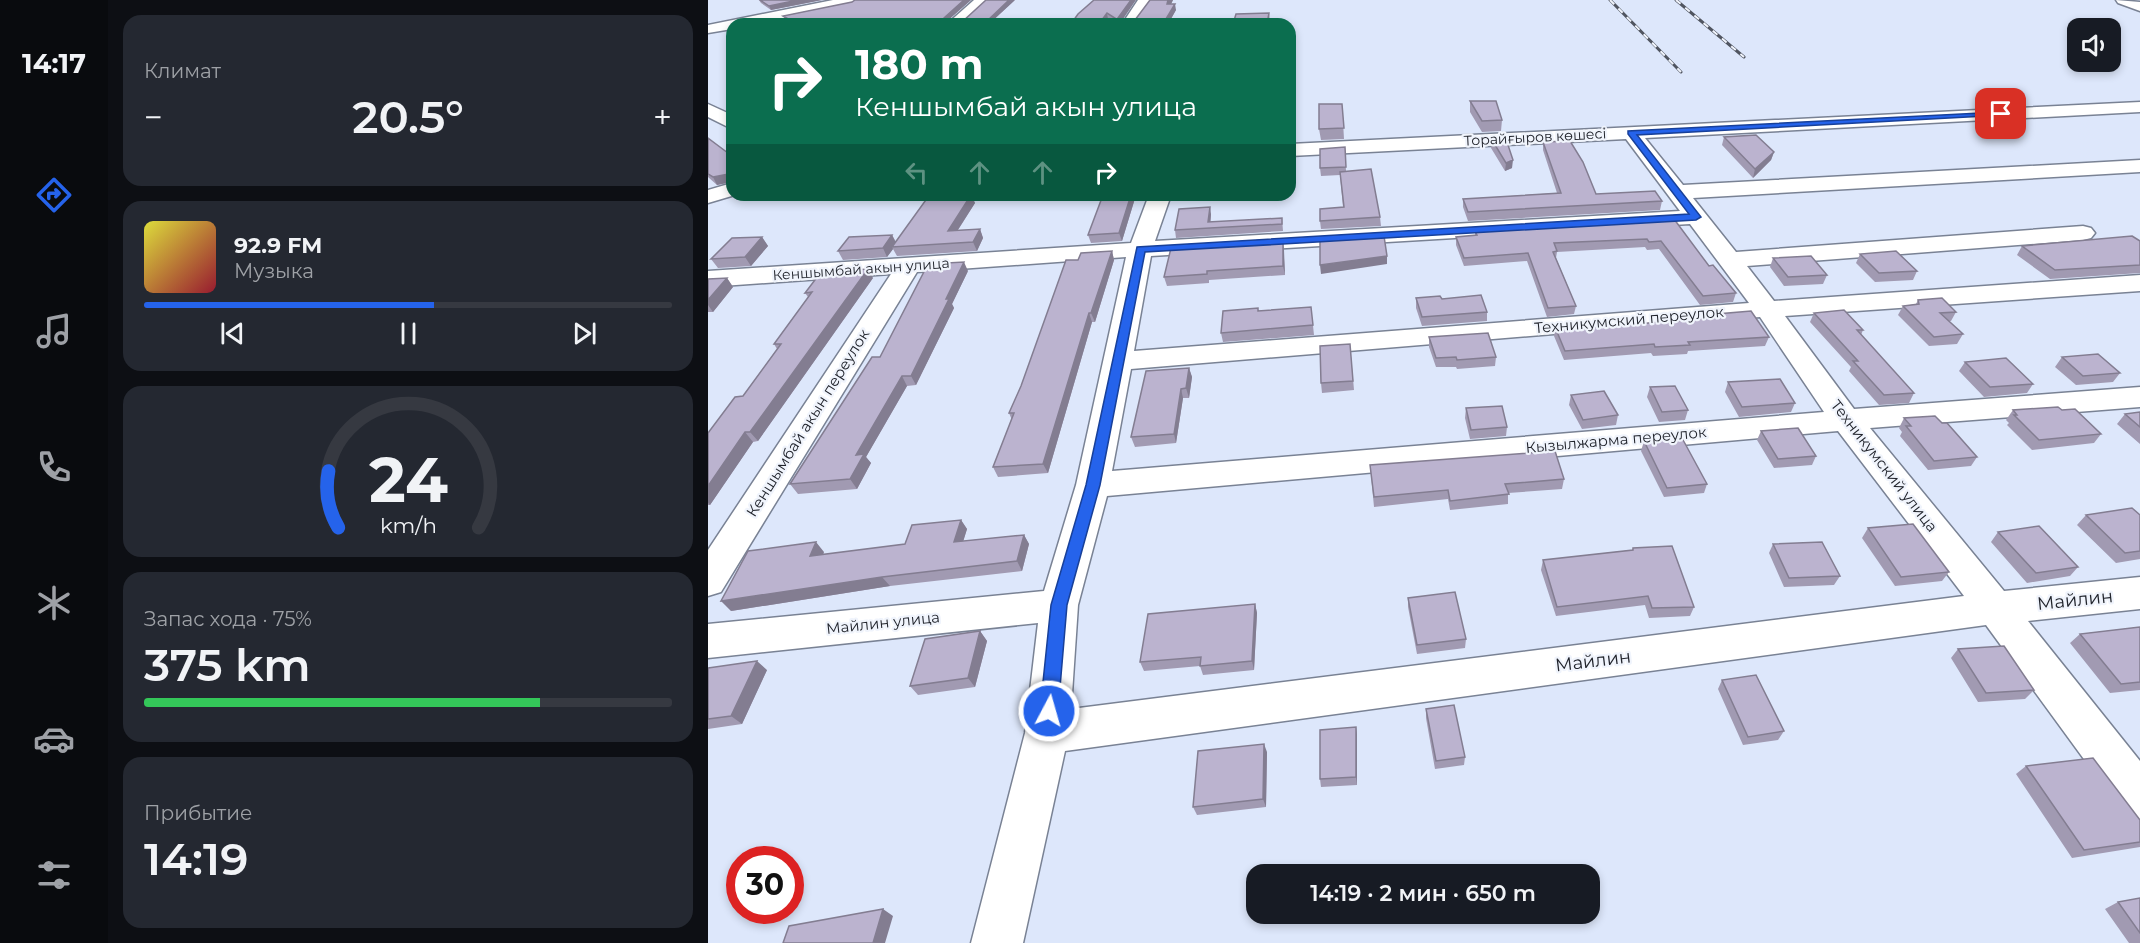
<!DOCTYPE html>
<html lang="ru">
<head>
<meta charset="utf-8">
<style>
  :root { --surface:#171b24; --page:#242831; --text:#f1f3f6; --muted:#9ea1a6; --line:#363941; --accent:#2563eb }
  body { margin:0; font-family:Montserrat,sans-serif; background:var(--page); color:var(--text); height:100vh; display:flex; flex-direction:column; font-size:22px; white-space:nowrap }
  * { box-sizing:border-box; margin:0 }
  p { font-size:20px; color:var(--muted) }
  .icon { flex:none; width:33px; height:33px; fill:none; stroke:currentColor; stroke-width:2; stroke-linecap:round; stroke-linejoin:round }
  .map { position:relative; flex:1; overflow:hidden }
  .panel { display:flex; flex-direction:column; gap:15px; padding:15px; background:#0d0f14; width:600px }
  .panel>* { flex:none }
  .hud { position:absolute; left:18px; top:18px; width:570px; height:183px; border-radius:18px; box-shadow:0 3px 9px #0003; background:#0b6e4f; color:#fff; overflow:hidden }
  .tools { position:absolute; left:1359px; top:18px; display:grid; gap:12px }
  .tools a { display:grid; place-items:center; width:54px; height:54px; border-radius:12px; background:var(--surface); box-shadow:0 3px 9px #0003; font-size:30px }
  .speed { position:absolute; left:18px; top:846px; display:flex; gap:12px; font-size:30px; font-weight:700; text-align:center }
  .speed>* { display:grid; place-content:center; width:78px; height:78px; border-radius:50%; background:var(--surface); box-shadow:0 3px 9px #0003; line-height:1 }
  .speed .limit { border:9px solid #d22; background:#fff; color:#111 }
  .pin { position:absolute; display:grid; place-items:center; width:51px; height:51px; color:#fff; margin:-26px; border-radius:12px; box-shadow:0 3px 9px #0006 }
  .me { position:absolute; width:66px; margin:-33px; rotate:6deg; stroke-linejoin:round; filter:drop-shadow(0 0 4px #0008) }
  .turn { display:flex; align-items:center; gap:21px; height:126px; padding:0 30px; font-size:27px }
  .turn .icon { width:78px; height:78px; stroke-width:2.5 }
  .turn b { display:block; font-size:42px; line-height:51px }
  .lanes { display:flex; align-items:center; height:57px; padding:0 30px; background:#0003; justify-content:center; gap:30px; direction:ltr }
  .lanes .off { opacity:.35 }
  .big { font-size:45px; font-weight:600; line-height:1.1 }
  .panel .card { flex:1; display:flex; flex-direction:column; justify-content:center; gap:9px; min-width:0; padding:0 21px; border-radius:18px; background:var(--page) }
  .panel .dial { align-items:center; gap:0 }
  .dial svg { height:156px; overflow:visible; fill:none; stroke:var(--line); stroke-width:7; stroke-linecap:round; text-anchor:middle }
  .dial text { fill:var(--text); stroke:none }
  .song { display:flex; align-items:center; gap:18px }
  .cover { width:72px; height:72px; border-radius:9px; background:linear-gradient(135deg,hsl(60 70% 55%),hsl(350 70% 35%)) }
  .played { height:6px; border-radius:3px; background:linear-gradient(90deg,var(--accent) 55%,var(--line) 55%) }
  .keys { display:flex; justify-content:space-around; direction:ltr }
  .heat { display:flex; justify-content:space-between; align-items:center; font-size:33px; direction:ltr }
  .charge { height:9px; border-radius:4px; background:linear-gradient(90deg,#34c759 75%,var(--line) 0) }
  .trip { position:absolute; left:538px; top:864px; width:354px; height:60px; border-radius:18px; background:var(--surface); box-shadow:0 3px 9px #0003; font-weight:600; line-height:60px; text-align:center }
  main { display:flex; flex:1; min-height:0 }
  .dock { display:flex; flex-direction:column; width:108px; justify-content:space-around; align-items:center; background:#090b0e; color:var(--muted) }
  .dock .icon { width:42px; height:42px }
  .dock .on { color:var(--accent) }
  .dock b { font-size:27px; color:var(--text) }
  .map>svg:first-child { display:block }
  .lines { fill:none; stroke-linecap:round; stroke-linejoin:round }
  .minor-casing { stroke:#798294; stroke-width:3 }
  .minor { fill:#fff; fill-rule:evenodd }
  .rail-casing { stroke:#505560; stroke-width:3 }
  .rail { stroke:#f0f4fc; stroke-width:2; stroke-dasharray:6; stroke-linecap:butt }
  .wall { fill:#a19ab2 }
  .shaded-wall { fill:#837d91 }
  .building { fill:#bbb3cf; stroke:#837d91; stroke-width:1.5 }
  .route { fill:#2563eb; stroke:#184099; stroke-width:1.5 }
  .labels { text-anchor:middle; stroke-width:4.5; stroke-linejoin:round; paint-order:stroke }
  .far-street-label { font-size:14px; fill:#21242c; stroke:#f0f4fc }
  .street-label { font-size:15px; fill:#21242c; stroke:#f0f4fc }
  .near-street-label { font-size:18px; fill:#21242c; stroke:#f0f4fc }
</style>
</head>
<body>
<main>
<nav class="dock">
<b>14:17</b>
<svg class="icon on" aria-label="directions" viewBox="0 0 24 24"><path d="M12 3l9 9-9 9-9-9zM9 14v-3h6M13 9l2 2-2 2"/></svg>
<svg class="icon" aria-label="music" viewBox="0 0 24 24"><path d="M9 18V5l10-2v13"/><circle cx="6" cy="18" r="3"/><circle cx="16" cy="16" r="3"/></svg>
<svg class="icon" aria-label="phone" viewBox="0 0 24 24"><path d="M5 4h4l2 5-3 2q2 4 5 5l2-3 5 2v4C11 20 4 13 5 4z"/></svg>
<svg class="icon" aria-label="climate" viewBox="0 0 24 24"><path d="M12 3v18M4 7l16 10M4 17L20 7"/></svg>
<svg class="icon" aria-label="car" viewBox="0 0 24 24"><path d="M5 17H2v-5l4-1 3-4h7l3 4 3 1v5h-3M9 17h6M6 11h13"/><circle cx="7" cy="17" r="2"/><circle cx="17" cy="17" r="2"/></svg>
<svg class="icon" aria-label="filters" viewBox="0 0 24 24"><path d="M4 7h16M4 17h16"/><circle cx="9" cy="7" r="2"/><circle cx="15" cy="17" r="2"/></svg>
</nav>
<section class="panel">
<div class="card"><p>Климат</p>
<div class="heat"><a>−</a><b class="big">20.5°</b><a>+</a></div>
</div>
<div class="card">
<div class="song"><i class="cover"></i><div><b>92.9 FM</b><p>Музыка</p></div></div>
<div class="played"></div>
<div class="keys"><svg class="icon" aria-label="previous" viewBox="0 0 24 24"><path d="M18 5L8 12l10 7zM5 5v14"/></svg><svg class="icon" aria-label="pause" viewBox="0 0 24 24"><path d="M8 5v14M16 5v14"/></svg><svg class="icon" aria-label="next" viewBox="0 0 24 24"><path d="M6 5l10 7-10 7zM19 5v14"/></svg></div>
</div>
<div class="card dial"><svg viewBox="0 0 100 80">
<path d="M14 69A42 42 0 1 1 86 69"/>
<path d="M14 69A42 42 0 0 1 9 40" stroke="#2563eb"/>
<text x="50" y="56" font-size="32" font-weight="700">24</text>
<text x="50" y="72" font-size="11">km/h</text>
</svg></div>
<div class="card"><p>Запас хода · 75%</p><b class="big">375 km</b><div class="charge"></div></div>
<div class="card"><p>Прибытие</p><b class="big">14:19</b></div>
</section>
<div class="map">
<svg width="1432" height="943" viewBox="0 0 1432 943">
  <rect width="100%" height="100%" fill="#dde7fb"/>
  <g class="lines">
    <defs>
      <path id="minor" d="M125 0H152L145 4 46 24H24V29L0 33V25Z
        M266 0H281L255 24H239Z
        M430 0H444L428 24H414Z
        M1408 0 1432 2V11L1410 3Z
        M1432 102V112L937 138 975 185 1432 160V172L985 198 1028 252 1375 226 1383 228 1387 233 1383 238 1375 240 1039 266 1066 301 1432 275V291L1077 316 1146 409 1432 387V407L1162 428 1296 591 1432 577V609L1320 621 1432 761V821L1416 814 1278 625 357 751 315 943H263L317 733 330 623 0 658V624L336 591 368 485 418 257 209 272 13 592 0 596V550L183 274 0 287V271L423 243 441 195H463L447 241 972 211 918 139 582 156V144ZM982 224 1041 303 426 351 443 256ZM1052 317 1116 412 404 471 423 369ZM1130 431 1256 596 363 709 370 605 399 496Z
        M0 104 24 115V129L0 117Z
        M24 183V195H27L0 203V190Z"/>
    </defs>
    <use href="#minor" class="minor-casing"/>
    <use href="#minor" class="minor"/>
    <defs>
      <path id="rail" d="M902 0 973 72
        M968 0 1036 57"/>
    </defs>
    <use href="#rail" class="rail-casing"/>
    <use href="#rail" class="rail"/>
  </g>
  <path class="wall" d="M51 0H114L63 10 53 3Z
    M147 0H263L238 22V24H84L78 20 75 16 144 2Z
    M307 0 281 24H255L254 22Z
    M386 0 416 19 427 20 442 0H465L463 4 468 10 460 24H408L400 19 397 24H363Z
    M762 101 794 120 793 131 774 132 762 112Z
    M634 104 636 139 613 140 611 129Z
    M1016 137 1066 152 1063 160 1045 178 1014 145Z
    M0 138 24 156V195H88L91 200H29L26 198 21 190 23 188 21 185V182L9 185 0 177Z
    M784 140 804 168 797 171 783 148Z
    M835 142 888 194 954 201 952 210 760 221 755 207V199L849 193 835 150Z
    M637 147 638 171 672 217 673 226 613 229 612 221 635 207 632 175 613 176 612 168Z
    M263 195 267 203 250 230 272 229 275 238 269 251 189 256 185 249 179 257 135 260 130 251 184 235 188 242Z
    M428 195 414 241 383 243 380 235Z
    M503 214 502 222 574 218 575 231 468 238 467 230Z
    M966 219 1001 266 1028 293 1025 302 992 305 951 249 939 250 937 247 849 252 848 258 868 306 866 314 839 317 819 261 756 266 748 245V237L767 236V231Z
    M54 237 60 246 43 266 10 268 3 259Z
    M1432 241V273L1342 279 1309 255 1314 246Z
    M575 242 577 275 501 280V283L459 286 456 277Z
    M404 251 406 260 387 322H384L340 473 290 477 285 467 304 420 301 413 370 260Z
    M1152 254 1209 271 1205 280 1167 282 1148 263Z
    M1065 258 1119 275 1115 284 1076 286 1062 267Z
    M260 271 244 304 246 308 208 385 199 386 158 457 163 463 149 489 90 494 82 484 172 357Z
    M19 278 25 287 5 312H0V279Z
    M165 278 50 441 45 442 2 505H0V433L35 396 69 349 66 344 100 297 97 293Z
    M708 298 734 299 779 312V321L714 326 708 308Z
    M1210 300 1248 312 1243 321H1241L1255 334 1249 344 1221 346 1190 315 1195 306 1208 304Z
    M603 307 606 335 515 342 513 333 550 311Z
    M1106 313 1155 330 1153 335 1206 393 1201 403 1171 405 1141 371 1143 367 1102 322Z
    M1009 314 1061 337 1057 346 980 351 979 354 945 356 943 353 856 360 846 336 847 327 877 328 1008 318Z
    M721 337 788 357 787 366 749 369 748 367H728L721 347Z
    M642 344 646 390 614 393 613 383Z
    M1354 357 1412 373 1405 382 1368 385 1347 367Z
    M1257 362 1325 384 1319 393 1276 397 1251 371Z
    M481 368 484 377 481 398H475L468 443 427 447 423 437Z
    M1020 382 1087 403 1083 412 1031 417 1017 392Z
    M942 387 980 410 977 420 951 422 939 397Z
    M863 395 910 415 908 425 874 429 861 405Z
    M758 408 799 427 798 436 762 439 757 418Z
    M1305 410H1354L1393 434 1386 443 1324 450 1299 425 1301 423 1298 420Z
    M1432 412V444L1409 424 1417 414Z
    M1196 418 1234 423 1269 457 1263 466 1220 470 1192 436 1194 432 1191 428Z
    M1053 431 1108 456 1104 465 1066 468 1049 440Z
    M936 441 999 484 996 493 956 497 933 451Z
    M662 465 856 479 854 489 800 493V504L742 510 740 499 666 507Z
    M1378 515H1432V559L1408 563 1369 525Z
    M253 520 259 529 255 541 316 535 321 544 314 571 182 586 23 611 116 552 115 555 197 544Z
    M1160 528 1241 572 1234 581 1187 586 1154 538Z
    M1290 532 1370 567 1362 576 1319 583 1283 542Z
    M1065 544 1132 576 1126 585 1076 587 1061 553Z
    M925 548 986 607 982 616 941 618 937 605 848 616 833 570 835 560 924 550Z
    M700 598 758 639 757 648 709 654 700 607Z
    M547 604 549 613 546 670 495 675 492 666 436 671 432 662Z
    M1432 627V690L1402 693 1362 643 1372 634Z
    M272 631 279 641 267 687 210 695 202 686Z
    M1250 649 1326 690 1317 699 1270 702 1243 658Z
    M0 668 59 670 34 724 0 729Z
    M1014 680 1076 731 1070 740 1035 745 1010 689Z
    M718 709 757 757 756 765 727 769 718 718Z
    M648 727 649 735V785L613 787 612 779Z
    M559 752 558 807 489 815 485 807Z
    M1318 766 1432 820V847L1364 858 1308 774Z
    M1432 898V943H1421L1397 909 1410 902Z"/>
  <path class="shaded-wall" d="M90 0H114L63 10 61 6Z
    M256 0H263L238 22V24L236 18Z
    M301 0H307L281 24H278V22Z
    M423 0H428L413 22 410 18Z
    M460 0H465L460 10 459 4Z
    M467 4 468 10 460 24H455Z
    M399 13 400 19 397 24H391Z
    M561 13 562 24H559Z
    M1066 152 1063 160 1045 178 1047 169Z
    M805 160 804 168 797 171 798 163Z
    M21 174 24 182 9 185 5 177Z
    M263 195 267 203 244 239 240 231Z
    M423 195H428L414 241 411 233Z
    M502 207 503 214 502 229 500 222Z
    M272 229 275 238 269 251 265 242Z
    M184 235 188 243 184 247 185 249 179 257 175 248Z
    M54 237 60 246 43 266 37 257Z
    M575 242 576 250 577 275 575 266Z
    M404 251 406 260 387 322 383 313Z
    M679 256V264L613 274 612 265Z
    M256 262 260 271 244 304 246 308 208 385 203 376 238 299Z
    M160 269 165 278 50 441 42 432Z
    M19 278 25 287 5 312 0 305V300Z
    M381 313 384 322 340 473 335 464Z
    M481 368 484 377 481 398 478 388Z
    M194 376 199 386 158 457 163 463 149 489 142 479 148 455Z
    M473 389 475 398 468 443 466 434Z
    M37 432 45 442 2 505 0 503V486Z
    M253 520 259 529 252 552 246 542Z
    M316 535 321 544 314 571 309 561Z
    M108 542 116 552 110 566 102 556Z
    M174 577 182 586 23 611 13 601Z
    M547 604 549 613 546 670 544 661Z
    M272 631 279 641 267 687 260 678Z
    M49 661 59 670 34 724 23 716Z
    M648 727 649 735V785L648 777Z
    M556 744 559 752 558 807 555 799Z
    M175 909 185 916 177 943H165Z"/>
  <path class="building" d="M52 0H90L61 6Z
    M147 0H256L236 18 237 22 142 21 138 23H87L75 16 144 2Z
    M278 0H301L278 22H254Z
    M386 0H423L410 18 427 20 442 0H460L459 4H467L455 24H416L399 13 391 24H363L370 14Z
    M561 13 559 24H525L528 14Z
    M762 101H788L794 120 774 121Z
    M611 104H634L636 128 611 129Z
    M1048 135 1066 152 1047 169 1016 137Z
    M0 138 24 156V187L21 185V174L5 177 0 174Z
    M798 139 805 160 798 163 784 140Z
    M862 141 875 162 888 194 947 191 954 201 760 212 755 199 853 193 835 142Z
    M637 147 638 167 612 168V149Z
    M663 169 672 217 612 221V209L636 207 632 172Z
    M263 195 240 231 272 229 265 242 184 247 220 197Z
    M395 195H423L411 233 380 235Z
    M502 207 500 222 574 218V224L467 230 471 209Z
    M966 219 1001 266 1005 265 1028 293 995 296 953 241 941 242 939 239 846 243 849 251 845 252 868 306 840 308 820 253 756 258 748 237 769 235 767 231Z
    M184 235 175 248 130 251 141 237Z
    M676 236 679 256 612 265V239Z
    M1424 236 1432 241V265L1347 270 1314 246Z
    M54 237 37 257 3 259 24 238Z
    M575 242V266L499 271V274L456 277 463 248Z
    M404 251 383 313H381L335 464 285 467 306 413H301L313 386 358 260H370L373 253Z
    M1188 251 1209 271 1171 273 1152 254Z
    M1103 256 1119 275 1080 277 1065 258Z
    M256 262 238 299H241L203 376H194L148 455 156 454 142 479 82 484 164 357H172L220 264Z
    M160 269 42 432H37L0 486V433L27 397 35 396 73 344H66L104 292 97 293 113 272Z
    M19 278 0 300V279Z
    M773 295 779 312 714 317 708 298 732 296 734 299Z
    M1234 298 1248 312 1232 313 1255 334 1226 337 1195 306 1211 304 1210 300Z
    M603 307 605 325 513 333 515 311 550 308V311Z
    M1136 310 1155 330H1149L1206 393 1176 395 1145 361H1150L1106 313Z
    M1043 311 1061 337 980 342 982 345 947 347 946 344 857 351 847 327 876 325 877 328 1004 318 1011 317 1009 314Z
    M780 333 788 357 749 360 748 357 728 358 721 337Z
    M642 344 645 381 613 383 612 346Z
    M1390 354 1412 373 1375 376 1354 357Z
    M1298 358 1325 384 1282 387 1257 362Z
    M481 368 478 388 473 389 466 434 423 437 438 371Z
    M1072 379 1087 403 1034 407 1020 382Z
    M967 386 980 410 954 412 942 387Z
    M896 391 910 415 875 420 863 395Z
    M794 406 799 427 763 430 758 408Z
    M1350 407 1354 410 1367 409 1393 434 1331 440 1306 415H1309L1305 410Z
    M1432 412V427L1417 414Z
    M1227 416 1234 423H1239L1269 457 1226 461 1198 426H1203L1196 418Z
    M1090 428 1108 456 1070 459 1053 431Z
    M974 438 999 484 959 488 936 441Z
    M847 451 856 479 797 484 801 494 742 501 740 490 666 497 662 465Z
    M1424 508 1432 515V551L1417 553 1378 515Z
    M253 520 246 542 316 535 309 561 174 577 13 601 40 551 108 542 102 556 197 544 204 525Z
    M1205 524 1241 572 1193 577 1160 528Z
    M1331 526 1370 567 1328 573 1290 532Z
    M1114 542 1132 576 1081 578 1065 544Z
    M964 546 986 607 944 608 940 596 849 607 835 560 925 550V548Z
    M747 592 758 639 709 645 700 598Z
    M547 604 544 661 492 666 493 657 432 662 440 614Z
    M1432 627V682L1413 684 1372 634Z
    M272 631 260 678 202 686 217 639Z
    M1296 646 1326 690 1278 693 1250 649Z
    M49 661 23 716 0 719V668Z
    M1048 675 1076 731 1040 737 1014 680Z
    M746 705 757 757 728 761 718 709Z
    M648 727V777L612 779V730Z
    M556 744 555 799 485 807 490 751Z
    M1385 758 1432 820V842L1376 850 1318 766Z
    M1432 898V933L1410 902Z
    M175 909 165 943H75L81 926Z"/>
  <path class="route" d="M1293 112H1296V115L929 135 993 217 988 220 437 252 392 485 359 605 350 711 347 717 341 719 334 717 332 711 343 605 378 485 429 247 981 214 920 134V131Z"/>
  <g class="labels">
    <g class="far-street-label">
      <text transform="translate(827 137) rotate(-3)" y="5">Торайғыров көшесі</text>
      <text transform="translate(153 269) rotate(-4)" y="5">Кеншымбай акын улица</text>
    </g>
    <g class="street-label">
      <text transform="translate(921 320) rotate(-5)" y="5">Техникумский переулок</text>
      <text transform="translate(100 423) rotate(-58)" y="5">Кеншымбай акын переулок</text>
      <text transform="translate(908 440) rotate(-5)" y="5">Кызылжарма переулок</text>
      <text transform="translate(1176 466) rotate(52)" y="5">Техникумский улица</text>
      <text transform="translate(175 623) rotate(-6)" y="5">Майлин улица</text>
    </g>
    <g class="near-street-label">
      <text transform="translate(1367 600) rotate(-6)" y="6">Майлин</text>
      <text transform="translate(885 661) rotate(-7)" y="6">Майлин</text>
    </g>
  </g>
</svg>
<div class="tools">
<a><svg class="icon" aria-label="sound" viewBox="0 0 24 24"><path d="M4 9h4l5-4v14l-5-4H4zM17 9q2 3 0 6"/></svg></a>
</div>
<div class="speed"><div class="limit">30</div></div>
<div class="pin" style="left:1293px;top:114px;background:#d93025"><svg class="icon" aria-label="arrive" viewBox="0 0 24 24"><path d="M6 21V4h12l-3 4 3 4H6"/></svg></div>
<svg class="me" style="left:341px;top:711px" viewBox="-20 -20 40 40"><circle r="17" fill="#2563eb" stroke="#fff" stroke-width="3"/><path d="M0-11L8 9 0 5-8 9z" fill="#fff"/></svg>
<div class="trip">14:19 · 2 мин · 650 m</div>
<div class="hud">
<div class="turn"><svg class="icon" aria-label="right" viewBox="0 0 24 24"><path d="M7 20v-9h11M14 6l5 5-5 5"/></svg><div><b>180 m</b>Кеншымбай акын улица</div></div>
<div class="lanes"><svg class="icon off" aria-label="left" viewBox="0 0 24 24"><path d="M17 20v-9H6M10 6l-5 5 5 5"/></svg><svg class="icon off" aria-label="ahead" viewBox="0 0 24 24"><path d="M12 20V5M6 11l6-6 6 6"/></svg><svg class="icon off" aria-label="ahead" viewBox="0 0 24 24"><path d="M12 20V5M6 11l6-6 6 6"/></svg><svg class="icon" aria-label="right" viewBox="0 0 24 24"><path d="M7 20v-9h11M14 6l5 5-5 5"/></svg></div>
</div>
</div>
</main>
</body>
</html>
